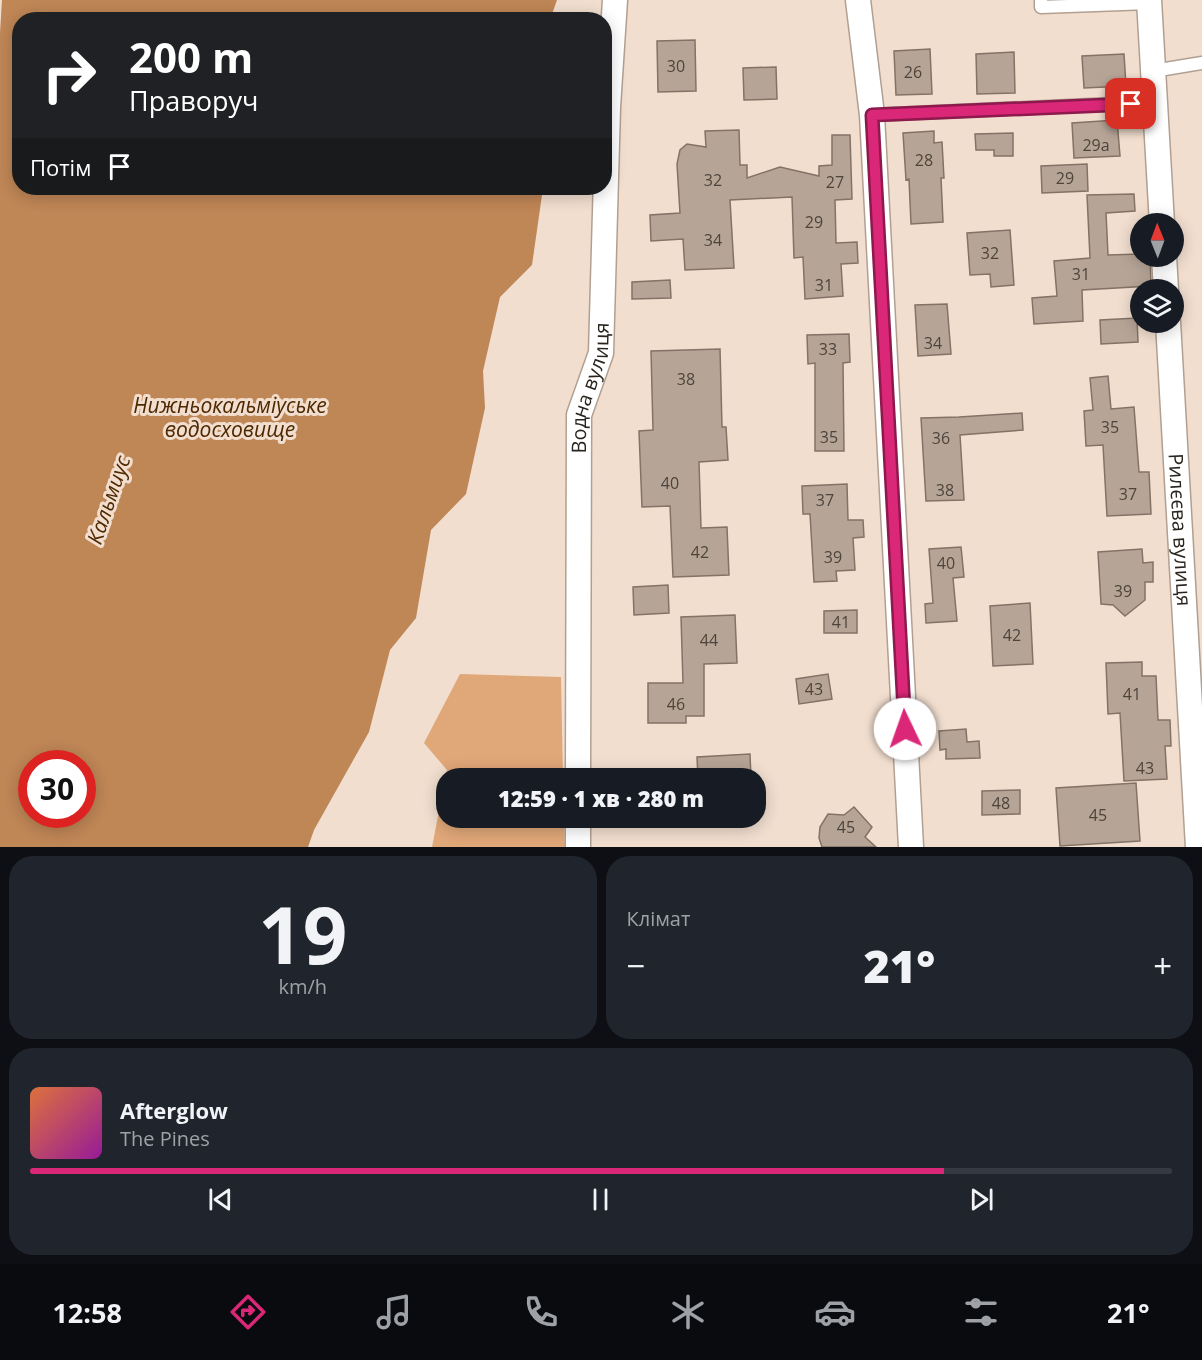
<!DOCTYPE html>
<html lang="uk">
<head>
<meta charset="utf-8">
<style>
  :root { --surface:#171b24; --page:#20242c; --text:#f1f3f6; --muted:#9ea1a6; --line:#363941; --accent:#db2777 }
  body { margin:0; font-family:"Open Sans",sans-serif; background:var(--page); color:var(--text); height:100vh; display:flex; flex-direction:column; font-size:22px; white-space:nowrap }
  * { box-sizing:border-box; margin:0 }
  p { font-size:20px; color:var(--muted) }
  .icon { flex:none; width:33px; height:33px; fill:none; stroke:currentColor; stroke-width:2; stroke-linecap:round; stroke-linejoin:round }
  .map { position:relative; height:847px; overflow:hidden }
  .panel { display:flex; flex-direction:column; gap:9px; padding:9px; background:#0d0f14; flex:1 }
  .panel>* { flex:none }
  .hud { position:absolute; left:12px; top:12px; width:600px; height:183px; border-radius:24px; box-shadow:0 3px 15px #0003; background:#202124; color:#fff; overflow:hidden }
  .needle { width:39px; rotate:359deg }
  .controls { position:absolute; left:1130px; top:213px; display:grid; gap:12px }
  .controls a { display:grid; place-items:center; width:54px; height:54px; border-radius:50%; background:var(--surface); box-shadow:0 3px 15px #0003; font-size:30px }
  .speed { position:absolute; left:18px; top:750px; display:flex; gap:12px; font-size:30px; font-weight:700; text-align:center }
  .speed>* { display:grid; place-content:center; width:78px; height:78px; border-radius:50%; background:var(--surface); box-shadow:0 3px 15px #0003; line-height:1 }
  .speed .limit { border:9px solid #d22; background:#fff; color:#111 }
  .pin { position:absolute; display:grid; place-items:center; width:51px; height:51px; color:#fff; margin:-26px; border-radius:12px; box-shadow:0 3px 9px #0006 }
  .me { position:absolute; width:66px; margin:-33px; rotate:357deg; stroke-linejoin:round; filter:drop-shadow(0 0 4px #0008) }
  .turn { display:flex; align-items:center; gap:21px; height:126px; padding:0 18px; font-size:27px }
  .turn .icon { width:78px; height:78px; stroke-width:2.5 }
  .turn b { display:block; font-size:42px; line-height:51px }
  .then { display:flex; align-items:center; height:57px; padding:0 18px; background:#0003; gap:12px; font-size:22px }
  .big { font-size:45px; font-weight:800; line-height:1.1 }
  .panel .tile { flex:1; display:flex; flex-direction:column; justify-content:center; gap:9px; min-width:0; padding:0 21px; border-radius:24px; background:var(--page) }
  .panel .dial { align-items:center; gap:0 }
  .dial b { font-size:78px; line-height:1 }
  .song { display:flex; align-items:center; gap:18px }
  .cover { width:72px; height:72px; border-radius:9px; background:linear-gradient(135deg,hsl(20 70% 55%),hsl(300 70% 35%)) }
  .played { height:6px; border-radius:3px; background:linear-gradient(90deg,var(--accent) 80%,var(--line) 80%) }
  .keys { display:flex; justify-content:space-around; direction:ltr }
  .heat { display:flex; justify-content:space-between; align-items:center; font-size:33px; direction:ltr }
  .panel .tiles { flex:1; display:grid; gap:9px; grid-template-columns:1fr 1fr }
  .tile:last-child { grid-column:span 2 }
  .trip { position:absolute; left:436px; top:768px; width:330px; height:60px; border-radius:24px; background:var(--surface); box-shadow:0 3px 15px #0003; font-weight:800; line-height:60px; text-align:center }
  .dock { display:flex; height:96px; justify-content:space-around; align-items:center; background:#090b0e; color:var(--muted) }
  .dock .icon { width:42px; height:42px }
  .dock .on { color:var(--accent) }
  .dock b { font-size:27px; color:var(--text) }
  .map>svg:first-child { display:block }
  .green { fill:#e0a778 }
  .water { fill:#bf8656; fill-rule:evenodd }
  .building { fill:#b6a597; stroke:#837265; stroke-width:1.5 }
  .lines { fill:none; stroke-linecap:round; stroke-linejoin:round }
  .lane-casing { stroke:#b1a092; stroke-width:15 }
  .street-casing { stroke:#b1a092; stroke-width:27 }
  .lane { stroke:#fff; stroke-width:12 }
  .street { stroke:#fff; stroke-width:24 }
  .route-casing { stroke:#8e194d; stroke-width:15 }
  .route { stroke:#db2777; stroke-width:10 }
  .labels { text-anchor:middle; stroke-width:6; stroke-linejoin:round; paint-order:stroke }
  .number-label { font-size:16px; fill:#4d443c }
  .street-label { font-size:20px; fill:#2a241e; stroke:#f1decf }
  .water-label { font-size:21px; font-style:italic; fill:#4e2800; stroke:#f1decf }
</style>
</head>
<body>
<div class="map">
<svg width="1202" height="847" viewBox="0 0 1202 847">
  <rect width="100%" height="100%" fill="#f1decf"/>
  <path class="green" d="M460 674 561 677 563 778H447V818H564L565 847H432L447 770 424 743Z"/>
  <path class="water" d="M2 0H557L550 20H20V188H543L532 265 500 297 483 371 485 408 466 494 431 530 416 618 390 650 369 732 314 830 308 847H0V33ZM32 764H82V814H32Z"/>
  <path class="building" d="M695 40 696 91 658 92 657 41Z
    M930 49 932 94 896 95 894 51Z
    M1014 52 1015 93 977 94 976 54Z
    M1124 54 1126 86 1084 88 1082 56Z
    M776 67 777 99 744 100 743 68Z
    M1117 120 1120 156 1074 158 1072 123Z
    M739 130 740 165H747V178L780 167 819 176V166L832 165V135H850L852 199 835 200 836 243 857 242 858 263 841 264 843 296 805 299 803 257 794 258 792 197 730 200 734 268 685 270 683 239 651 241 650 215 680 213 677 164 680 150 687 144 706 147 705 131Z
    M934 131V143L942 142 944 178H941L943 222 911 224 909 179 906 180 903 133Z
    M1013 133V156H994V150H976L975 134Z
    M1087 164 1088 191 1042 193 1041 166Z
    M1134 194 1135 211 1106 213 1108 255 1140 254V256H1150L1151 286 1082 290 1083 321 1034 324 1032 298 1057 296 1054 261 1090 258 1087 195Z
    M1010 230 1014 285 991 287 990 274 970 275 967 233Z
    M670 280 671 298 632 299V282Z
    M947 304 951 354 918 356 915 305Z
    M1137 318 1138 342 1101 344 1100 320Z
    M849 334 850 362 843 363 844 451H815V363L808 364 807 335Z
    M720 349 722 427H726L728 460 699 462 701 528 727 527 729 575 673 577 670 506 642 507 639 431 653 430 651 351Z
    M1108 376 1111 409 1134 407 1139 472H1149L1151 514 1107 516 1103 445 1086 446 1084 411 1093 410 1090 378Z
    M1022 413 1023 430 960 435 964 500 926 501 921 418 959 417Z
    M847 484 848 520H863L864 537 853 538 855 570 836 571 837 581 814 582 810 514H803L802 486Z
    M961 547 964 577 953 578 957 621 926 623 925 604 933 603 929 549Z
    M1142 549 1143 563 1153 562V582H1145V600L1125 616 1113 605 1101 604 1098 552Z
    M668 585 669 613 634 615 633 587Z
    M1030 603 1033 664 993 666 990 606Z
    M857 610V633H824V611Z
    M735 615 737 663 704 664V716H686V723H648V683H683L681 617Z
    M1142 662V676H1156L1158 720H1170L1171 746H1165L1167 779 1124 781 1120 713 1108 714 1106 663Z
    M828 674 832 699 799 704 796 679Z
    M966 729 967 742 979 741 980 758 946 759V749L940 750 939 731Z
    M750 754 751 778H698L697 757Z
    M1136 783 1140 841 1060 846 1056 788Z
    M1020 790V814L982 815V791Z
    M854 807 872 827 865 837 876 847H822L819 838 820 827 828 814 844 815Z"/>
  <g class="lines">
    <defs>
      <path id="lane" d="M1041 0V7L1149 3
        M1153 71 1202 63
        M872 115 1155 102"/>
      <g id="street">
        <path d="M858 0 872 115 911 847"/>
        <path d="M1149 0 1162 224"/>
        <path d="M1164 256 1166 290"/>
        <path id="s1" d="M1168 322 1198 847"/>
        <path id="s2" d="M578 778 579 415 601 353 608 107 615 0"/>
        <path d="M578 847V818"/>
      </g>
    </defs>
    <use href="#lane" class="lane-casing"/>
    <use href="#street" class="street-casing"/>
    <use href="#lane" class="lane"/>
    <use href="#street" class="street"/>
  </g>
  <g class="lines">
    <defs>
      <path id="route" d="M905 729 872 115 1131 104"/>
    </defs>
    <use href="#route" class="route-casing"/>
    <use href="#route" class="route"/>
  </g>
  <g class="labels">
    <g class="number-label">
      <text x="676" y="72">30</text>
      <text x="913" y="78">26</text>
      <text x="1096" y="151">29а</text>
      <text x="924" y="166">28</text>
      <text x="1065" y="184">29</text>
      <text x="713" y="186">32</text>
      <text x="835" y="188">27</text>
      <text x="814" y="228">29</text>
      <text x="713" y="246">34</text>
      <text x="990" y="259">32</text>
      <text x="1081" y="280">31</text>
      <text x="824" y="291">31</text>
      <text x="933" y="349">34</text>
      <text x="828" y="355">33</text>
      <text x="686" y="385">38</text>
      <text x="1110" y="433">35</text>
      <text x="829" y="443">35</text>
      <text x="941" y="444">36</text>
      <text x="670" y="489">40</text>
      <text x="945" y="496">38</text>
      <text x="1128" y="500">37</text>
      <text x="825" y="506">37</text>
      <text x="700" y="558">42</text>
      <text x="833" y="563">39</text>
      <text x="946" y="569">40</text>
      <text x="1123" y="597">39</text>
      <text x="841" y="628">41</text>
      <text x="1012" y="641">42</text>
      <text x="709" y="646">44</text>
      <text x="814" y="695">43</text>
      <text x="1132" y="700">41</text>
      <text x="676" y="710">46</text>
      <text x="1145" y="774">43</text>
      <text x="1001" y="809">48</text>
      <text x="1098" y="821">45</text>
      <text x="846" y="833">45</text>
    </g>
    <g class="street-label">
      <text dy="7" stroke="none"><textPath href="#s2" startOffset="392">Водна вулиця</textPath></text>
      <text dy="7" stroke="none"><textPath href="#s1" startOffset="208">Рилєєва вулиця</textPath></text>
    </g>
    <g class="water-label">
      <text x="230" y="413">Нижньокальміуське<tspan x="230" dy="24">водосховище</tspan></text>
      <text transform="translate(109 500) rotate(-71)" y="7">Кальмиус</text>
    </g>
  </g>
</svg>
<div class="controls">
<a><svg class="needle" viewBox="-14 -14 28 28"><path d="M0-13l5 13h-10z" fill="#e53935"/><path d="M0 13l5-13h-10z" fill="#9ea1a6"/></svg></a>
<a><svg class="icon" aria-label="layers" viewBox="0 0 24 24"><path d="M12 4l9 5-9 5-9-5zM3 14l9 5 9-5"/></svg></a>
</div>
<div class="speed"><div class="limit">30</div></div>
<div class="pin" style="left:1131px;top:104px;background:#d93025"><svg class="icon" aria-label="arrive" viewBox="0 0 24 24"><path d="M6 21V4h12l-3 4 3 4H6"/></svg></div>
<svg class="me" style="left:905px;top:729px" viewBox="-20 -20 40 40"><circle r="19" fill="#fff"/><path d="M0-13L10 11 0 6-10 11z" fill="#db2777"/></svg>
<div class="trip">12:59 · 1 хв · 280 m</div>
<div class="hud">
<div class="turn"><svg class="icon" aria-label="right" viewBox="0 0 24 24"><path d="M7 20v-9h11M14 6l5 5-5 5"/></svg><div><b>200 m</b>Праворуч</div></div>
<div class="then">Потім<svg class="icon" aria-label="arrive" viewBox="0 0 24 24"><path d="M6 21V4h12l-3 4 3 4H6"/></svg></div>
</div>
</div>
<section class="panel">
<div class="tiles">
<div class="tile dial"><b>19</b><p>km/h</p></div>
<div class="tile"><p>Клімат</p>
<div class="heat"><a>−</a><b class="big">21°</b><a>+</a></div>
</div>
<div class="tile">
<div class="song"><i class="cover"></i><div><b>Afterglow</b><p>The Pines</p></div></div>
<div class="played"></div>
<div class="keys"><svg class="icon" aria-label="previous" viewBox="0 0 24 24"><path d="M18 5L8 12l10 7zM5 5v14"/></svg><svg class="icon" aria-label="pause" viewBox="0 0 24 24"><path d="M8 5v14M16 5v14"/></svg><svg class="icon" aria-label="next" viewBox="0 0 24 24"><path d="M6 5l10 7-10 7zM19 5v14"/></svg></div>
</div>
</div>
</section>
<nav class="dock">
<b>12:58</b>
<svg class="icon on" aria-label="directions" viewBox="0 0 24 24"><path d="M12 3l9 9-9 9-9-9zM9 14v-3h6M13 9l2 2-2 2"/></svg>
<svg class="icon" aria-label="music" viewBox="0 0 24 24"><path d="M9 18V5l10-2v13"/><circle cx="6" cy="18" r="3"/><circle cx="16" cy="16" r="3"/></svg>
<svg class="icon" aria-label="phone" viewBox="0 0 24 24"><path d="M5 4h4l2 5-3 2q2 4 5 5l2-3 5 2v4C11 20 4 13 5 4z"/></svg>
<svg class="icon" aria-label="climate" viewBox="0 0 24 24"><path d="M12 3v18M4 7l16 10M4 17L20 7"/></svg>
<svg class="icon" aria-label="car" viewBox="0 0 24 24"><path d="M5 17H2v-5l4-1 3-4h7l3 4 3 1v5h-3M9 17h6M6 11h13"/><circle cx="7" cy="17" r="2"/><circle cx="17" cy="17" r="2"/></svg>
<svg class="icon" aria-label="filters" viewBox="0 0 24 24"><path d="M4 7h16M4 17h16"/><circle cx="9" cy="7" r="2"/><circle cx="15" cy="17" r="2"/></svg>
<b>21°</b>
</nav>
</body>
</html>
